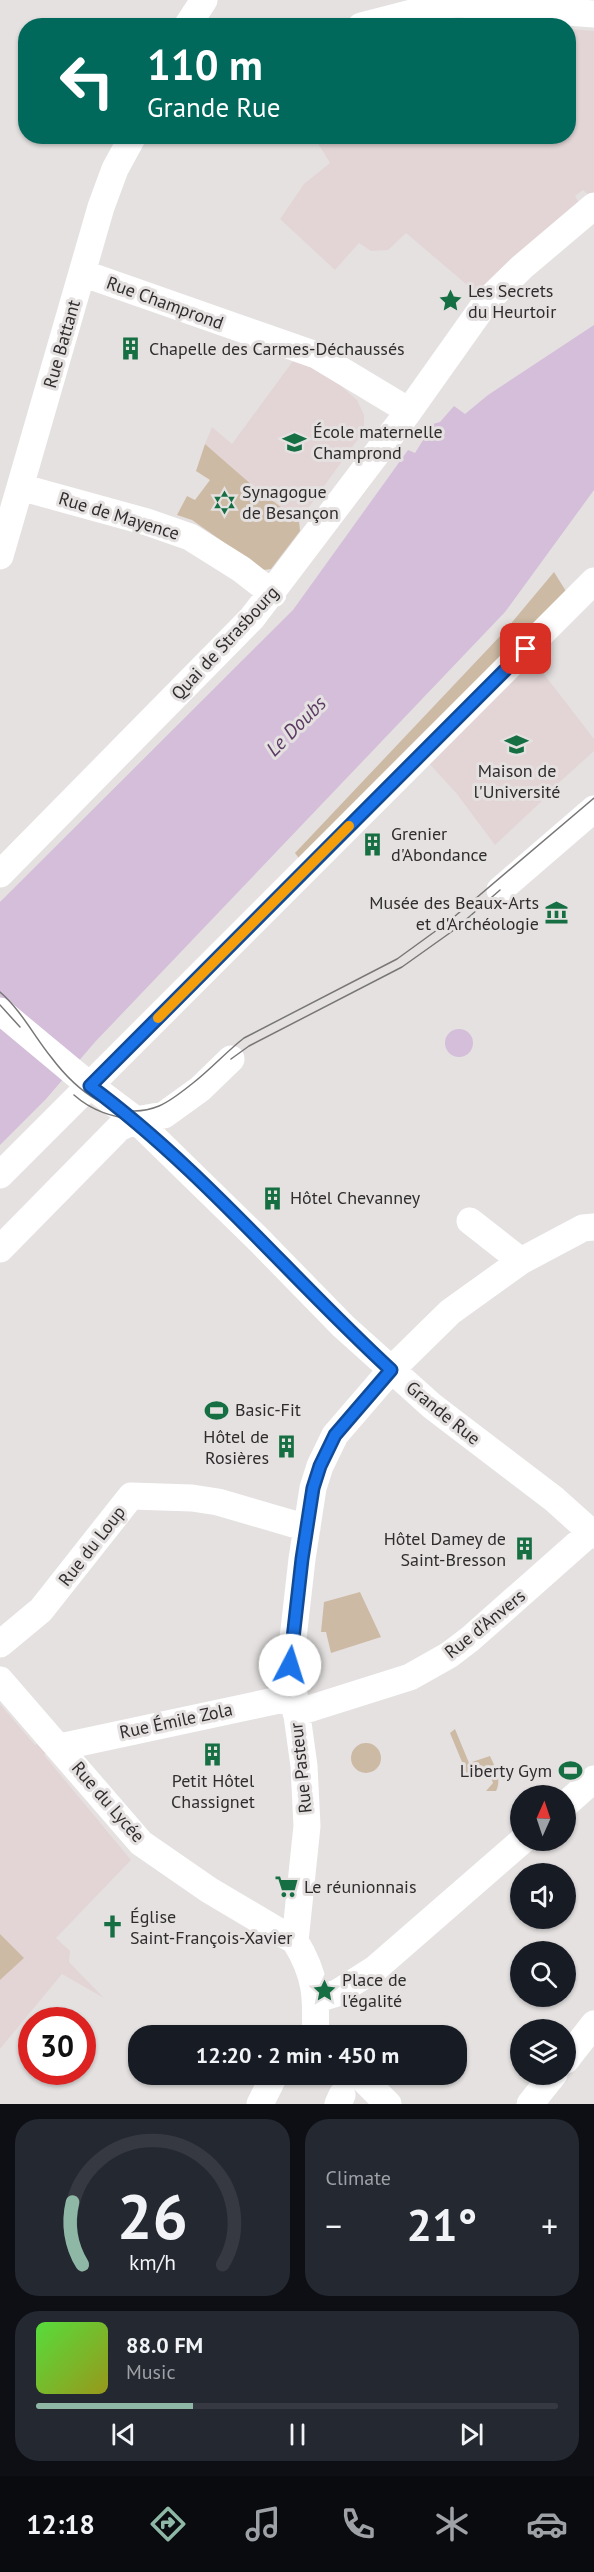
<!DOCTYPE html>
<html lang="en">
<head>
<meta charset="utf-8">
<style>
  :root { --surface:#171b24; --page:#242831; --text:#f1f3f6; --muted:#9ea1a6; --line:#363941; --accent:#8eb8a5 }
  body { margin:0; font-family:"PT Sans",sans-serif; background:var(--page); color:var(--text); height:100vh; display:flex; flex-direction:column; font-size:22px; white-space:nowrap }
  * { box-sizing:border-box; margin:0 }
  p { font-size:20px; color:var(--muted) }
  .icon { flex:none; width:33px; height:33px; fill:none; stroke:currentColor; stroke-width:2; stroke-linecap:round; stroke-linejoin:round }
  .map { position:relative; height:2104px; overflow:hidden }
  .side { display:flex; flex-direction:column; gap:15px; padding:15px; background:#0d0f14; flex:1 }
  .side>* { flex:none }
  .banner { position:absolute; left:18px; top:18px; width:558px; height:126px; border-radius:24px; box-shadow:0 2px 4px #0004; background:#00695c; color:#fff; overflow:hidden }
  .needle { width:39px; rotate:3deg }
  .tools { position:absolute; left:510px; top:1785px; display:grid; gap:12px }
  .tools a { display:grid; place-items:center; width:66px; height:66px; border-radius:50%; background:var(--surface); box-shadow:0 2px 4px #0004; font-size:30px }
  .speed { position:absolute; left:18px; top:2007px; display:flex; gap:12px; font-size:30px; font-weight:700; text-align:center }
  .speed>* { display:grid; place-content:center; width:78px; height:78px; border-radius:50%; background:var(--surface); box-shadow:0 2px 4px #0004; line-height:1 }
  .speed .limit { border:9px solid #d22; background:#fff; color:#111 }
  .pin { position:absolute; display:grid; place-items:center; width:51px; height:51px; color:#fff; margin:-26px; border-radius:12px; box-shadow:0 3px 9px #0006 }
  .me { position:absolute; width:66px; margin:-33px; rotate:5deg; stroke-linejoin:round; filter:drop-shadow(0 0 4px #0008) }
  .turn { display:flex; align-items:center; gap:21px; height:126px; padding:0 30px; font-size:27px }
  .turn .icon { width:78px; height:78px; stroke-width:2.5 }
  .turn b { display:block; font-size:42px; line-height:51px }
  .big { font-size:45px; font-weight:700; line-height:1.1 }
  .side .widget { flex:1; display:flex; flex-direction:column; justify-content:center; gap:9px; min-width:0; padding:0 21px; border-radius:24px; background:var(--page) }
  .side .dial { align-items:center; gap:0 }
  .dial svg { height:156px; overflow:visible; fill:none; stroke:var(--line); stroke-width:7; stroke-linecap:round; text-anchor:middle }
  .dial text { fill:var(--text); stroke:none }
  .song { display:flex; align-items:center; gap:18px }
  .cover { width:72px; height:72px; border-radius:9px; background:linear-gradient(135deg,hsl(110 70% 55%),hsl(60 70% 35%)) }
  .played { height:6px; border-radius:3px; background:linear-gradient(90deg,var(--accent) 30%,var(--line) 30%) }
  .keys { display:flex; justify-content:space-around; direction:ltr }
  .heat { display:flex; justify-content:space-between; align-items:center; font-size:33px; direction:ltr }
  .side .tiles { flex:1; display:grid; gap:15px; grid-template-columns:1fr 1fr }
  .widget:last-child { grid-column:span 2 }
  .trip { position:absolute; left:128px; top:2025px; width:339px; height:60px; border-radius:24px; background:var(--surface); box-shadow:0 2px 4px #0004; font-weight:700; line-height:60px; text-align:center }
  .menu { display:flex; height:96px; justify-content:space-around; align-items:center; background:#090b0e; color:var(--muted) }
  .menu .icon { width:42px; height:42px }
  .menu .active { color:var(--accent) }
  .menu b { font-size:27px; color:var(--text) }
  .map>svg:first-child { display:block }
  .built { fill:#e3d5d5 }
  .green { fill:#cdbaa4 }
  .water { fill:#d4beda }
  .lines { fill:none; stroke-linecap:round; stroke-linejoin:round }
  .minor { stroke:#fff; stroke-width:27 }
  .tram { stroke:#787676; stroke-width:1.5 }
  .route-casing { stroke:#114b97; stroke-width:15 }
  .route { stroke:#1a73e8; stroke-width:10 }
  .slow { stroke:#f59e0b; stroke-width:10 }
  .labels { text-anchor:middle; stroke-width:6; stroke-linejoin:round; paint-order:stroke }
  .poi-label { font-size:18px; fill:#2f2d2e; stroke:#e5e1e1; text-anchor:start }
  .street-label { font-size:18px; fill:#2f2d2e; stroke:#e5e1e1 }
  .water-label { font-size:20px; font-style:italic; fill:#5b3b63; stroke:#e5e1e1 }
</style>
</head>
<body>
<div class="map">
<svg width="594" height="2104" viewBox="0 0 594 2104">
  <rect width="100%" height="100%" fill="#e5e1e1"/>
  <path class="built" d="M450 17 526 25 414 26Z
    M569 29 594 31V194L590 196 583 190 575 196 580 204 479 295 406 233 388 250 371 251 359 243 335 270 280 219 304 184 330 163 314 137 568 136Z
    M293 361 326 373 357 400 364 415V427L358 439 299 521 252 485 205 444 212 427 232 444Z
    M530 656 594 739V751L541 799 542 801 495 845 457 794 426 760Z
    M0 1704 35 1745 37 1744 46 1753 44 1755 131 1860 56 1938 70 1951 69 1962 104 1998 62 1974 0 2049Z"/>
  <path class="green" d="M205 444 252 485 299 521 300 531 271 569 263 570 192 520 177 515 187 496 195 500 210 480 196 471Z
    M554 572 569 596 301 861 295 853 503 633Z
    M360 1592 381 1637 331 1653 326 1632H321L324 1602Z
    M455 1729 469 1763 490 1756C495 1767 502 1779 496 1791H486L493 1783 488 1770 478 1767 467 1774 450 1733Z
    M351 1758a15 15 0 1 1 30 0a15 15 0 1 1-30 0Z
    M0 1934 24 1958 0 1980Z"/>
  <path class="water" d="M594 325V490L505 612 95 1042 46 1099 0 1145V902L293 610 408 450 415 453 433 424 440 422 454 406 465 414 488 395Z
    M445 1043a14 14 0 1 1 28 0a14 14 0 1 1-28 0Z"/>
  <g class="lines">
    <path class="minor" d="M187 26 204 0
      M361 26 443 5 459 4 594 14
      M82 273 316 355 409 411
      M20 487 147 522 190 537 241 569 273 594
      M0 556 101 207 115 169 133 136
      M0 874 252 618 409 411 487 301 522 267 594 206
      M500 890 594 809
      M0 1011 83 1080 136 1120 257 1238 343 1326 432 1406 554 1499 594 1535
      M0 1175 594 581
      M470 1221 521 1261
      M0 1249 119 1128 136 1120 164 1115 200 1089 231 1059
      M0 1644 41 1610 131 1496 192 1498 218 1502 307 1528
      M0 1680 141 1843 209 1890 295 1941
      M296 1713 410 1677 449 1655 470 1639 591 1532
      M60 1747 293 1697
      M566 1804 594 1779
      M295 1941 307 1826 304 1766 290 1665 302 1559 313 1488 320 1466 335 1435 391 1370 450 1312 521 1261 583 1228 594 1227
      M295 1941C316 1975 317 1997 315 2036
      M317 1999 337 1993 376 1968 523 1840
      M566 2060 594 2024
      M358 2074 388 2104
      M260 2104 275 2074
      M338 2104 342 2095
      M530 2104 554 2074"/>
    <path class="tram" d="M0 992C21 1010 34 1036 51 1057 75 1089 115 1124 159 1106 171 1101 183 1091 193 1083 211 1069 226 1052 244 1038L397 959 448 922 594 798
      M0 1005 20 1027
      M231 1059 249 1046 402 967 454 930 500 890
      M74 1095C92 1111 112 1117 136 1120"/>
  </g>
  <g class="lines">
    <defs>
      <path id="route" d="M290 1665 302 1559 313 1488 320 1466 335 1435 391 1370C290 1277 201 1168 90 1086L526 649"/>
    </defs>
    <use href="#route" class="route-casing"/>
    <use href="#route" class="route"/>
    <path class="slow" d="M158 1018 349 826"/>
  </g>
  <defs>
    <symbol id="sight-bare" viewBox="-9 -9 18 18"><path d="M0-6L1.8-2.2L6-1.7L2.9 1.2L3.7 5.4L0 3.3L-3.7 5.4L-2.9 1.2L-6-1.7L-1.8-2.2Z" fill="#166f42" stroke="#e5e1e1" stroke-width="2.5" paint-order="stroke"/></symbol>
    <symbol id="building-bare" viewBox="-9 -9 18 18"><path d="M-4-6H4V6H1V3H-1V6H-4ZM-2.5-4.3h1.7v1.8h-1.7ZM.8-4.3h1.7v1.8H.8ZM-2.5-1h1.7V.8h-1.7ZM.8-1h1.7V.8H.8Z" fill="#166f42" stroke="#e5e1e1" stroke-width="2.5" paint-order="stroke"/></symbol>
    <symbol id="school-bare" viewBox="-9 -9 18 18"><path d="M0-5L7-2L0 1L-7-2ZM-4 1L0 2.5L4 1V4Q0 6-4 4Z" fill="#166f42" stroke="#e5e1e1" stroke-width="2.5" paint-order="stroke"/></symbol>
    <symbol id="synagogue-bare" viewBox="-9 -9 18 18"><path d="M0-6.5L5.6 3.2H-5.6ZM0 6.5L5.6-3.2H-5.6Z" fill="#166f42" stroke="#e5e1e1" stroke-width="2.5" paint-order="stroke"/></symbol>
    <symbol id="university-bare" viewBox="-9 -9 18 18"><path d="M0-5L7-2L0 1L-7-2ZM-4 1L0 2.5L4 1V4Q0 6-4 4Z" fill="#166f42" stroke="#e5e1e1" stroke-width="2.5" paint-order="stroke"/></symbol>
    <symbol id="museum-bare" viewBox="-9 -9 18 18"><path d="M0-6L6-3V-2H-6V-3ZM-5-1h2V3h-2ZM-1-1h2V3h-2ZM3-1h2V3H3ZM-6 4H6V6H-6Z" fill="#166f42" stroke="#e5e1e1" stroke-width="2.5" paint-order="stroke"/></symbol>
    <symbol id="stadium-bare" viewBox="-9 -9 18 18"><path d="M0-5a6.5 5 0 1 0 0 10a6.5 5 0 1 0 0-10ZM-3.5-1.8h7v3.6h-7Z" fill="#166f42" stroke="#e5e1e1" stroke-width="2.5" paint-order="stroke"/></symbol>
    <symbol id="supermarket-bare" viewBox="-9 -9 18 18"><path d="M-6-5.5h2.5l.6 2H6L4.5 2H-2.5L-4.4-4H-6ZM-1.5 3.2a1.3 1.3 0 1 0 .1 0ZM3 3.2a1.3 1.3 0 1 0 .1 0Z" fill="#166f42" stroke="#e5e1e1" stroke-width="2.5" paint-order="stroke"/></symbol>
    <symbol id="church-bare" viewBox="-9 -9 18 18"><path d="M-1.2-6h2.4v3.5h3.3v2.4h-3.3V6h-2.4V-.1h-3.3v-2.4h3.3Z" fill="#166f42" stroke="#e5e1e1" stroke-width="2.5" paint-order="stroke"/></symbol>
  </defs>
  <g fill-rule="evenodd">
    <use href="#sight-bare" x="434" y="284" width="33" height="33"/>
    <use href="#building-bare" x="114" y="332" width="33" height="33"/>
    <use href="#school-bare" x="278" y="426" width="33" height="33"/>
    <use href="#synagogue-bare" x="208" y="486" width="33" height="33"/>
    <use href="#university-bare" x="500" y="728" width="33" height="33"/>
    <use href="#building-bare" x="356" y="828" width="33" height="33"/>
    <use href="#museum-bare" x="540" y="896" width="33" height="33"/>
    <use href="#building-bare" x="256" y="1182" width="33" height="33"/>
    <use href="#stadium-bare" x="200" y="1394" width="33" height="33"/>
    <use href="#building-bare" x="270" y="1430" width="33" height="33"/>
    <use href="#building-bare" x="508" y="1532" width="33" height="33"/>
    <use href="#building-bare" x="196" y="1738" width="33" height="33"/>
    <use href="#stadium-bare" x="554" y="1754" width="33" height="33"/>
    <use href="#supermarket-bare" x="270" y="1870" width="33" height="33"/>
    <use href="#church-bare" x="96" y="1910" width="33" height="33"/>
    <use href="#sight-bare" x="308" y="1974" width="33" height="33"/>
  </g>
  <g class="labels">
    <g class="poi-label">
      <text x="468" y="297">Les Secrets<tspan x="468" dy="21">du Heurtoir</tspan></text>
      <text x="149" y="355">Chapelle des Carmes-Déchaussés</text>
      <text x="313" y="438">École maternelle<tspan x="313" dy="21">Champrond</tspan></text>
      <text x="242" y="498">Synagogue<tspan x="242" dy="21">de Besançon</tspan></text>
      <text x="517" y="777" text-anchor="middle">Maison de<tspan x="517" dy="21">l'Université</tspan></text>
      <text x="391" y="840">Grenier<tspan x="391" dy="21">d'Abondance</tspan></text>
      <text x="539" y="909" text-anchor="end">Musée des Beaux-Arts<tspan x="539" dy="21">et d'Archéologie</tspan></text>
      <text x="290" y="1204">Hôtel Chevanney</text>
      <text x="235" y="1416">Basic-Fit</text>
      <text x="269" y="1443" text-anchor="end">Hôtel de<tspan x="269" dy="21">Rosières</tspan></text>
      <text x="506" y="1545" text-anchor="end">Hôtel Damey de<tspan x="506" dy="21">Saint-Bresson</tspan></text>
      <text x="552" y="1777" text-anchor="end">Liberty Gym</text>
      <text x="213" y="1787" text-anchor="middle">Petit Hôtel<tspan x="213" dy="21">Chassignet</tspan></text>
      <text x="304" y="1893">Le réunionnais</text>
      <text x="130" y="1923">Église<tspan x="130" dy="21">Saint-François-Xavier</tspan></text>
      <text x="342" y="1986">Place de<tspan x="342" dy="21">l'égalité</tspan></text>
    </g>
    <g class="street-label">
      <text transform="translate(165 303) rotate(20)" y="6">Rue Champrond</text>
      <text transform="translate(62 344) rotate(-74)" y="6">Rue Battant</text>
      <text transform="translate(119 516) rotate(17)" y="6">Rue de Mayence</text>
      <text transform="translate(225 643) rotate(-47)" y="6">Quai de Strasbourg</text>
      <text transform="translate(443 1413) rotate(39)" y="6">Grande Rue</text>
      <text transform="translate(92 1546) rotate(-52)" y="6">Rue du Loup</text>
      <text transform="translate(485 1624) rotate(-39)" y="6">Rue d'Anvers</text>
      <text transform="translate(176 1721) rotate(-12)" y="6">Rue Émile Zola</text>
      <text transform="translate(301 1768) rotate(-96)" y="6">Rue Pasteur</text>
      <text transform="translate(108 1802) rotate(49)" y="6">Rue du Lycée</text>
    </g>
    <g class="water-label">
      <text transform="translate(296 726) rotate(-45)" y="7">Le Doubs</text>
    </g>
  </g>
</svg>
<div class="tools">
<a><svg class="needle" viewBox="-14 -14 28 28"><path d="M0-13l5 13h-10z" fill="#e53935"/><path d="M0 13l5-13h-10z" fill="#9ea1a6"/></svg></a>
<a><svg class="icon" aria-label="sound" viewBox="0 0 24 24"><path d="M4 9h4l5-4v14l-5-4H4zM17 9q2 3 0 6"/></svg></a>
<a><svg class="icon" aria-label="search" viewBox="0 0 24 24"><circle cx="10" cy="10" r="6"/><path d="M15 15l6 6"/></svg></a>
<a><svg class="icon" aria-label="layers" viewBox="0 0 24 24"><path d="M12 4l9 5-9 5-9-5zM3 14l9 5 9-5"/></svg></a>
</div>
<div class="speed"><div class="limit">30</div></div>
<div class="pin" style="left:526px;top:649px;background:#d93025"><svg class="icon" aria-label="arrive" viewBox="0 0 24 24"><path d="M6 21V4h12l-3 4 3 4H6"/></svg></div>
<svg class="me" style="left:290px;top:1665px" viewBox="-20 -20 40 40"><circle r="19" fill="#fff"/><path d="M0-13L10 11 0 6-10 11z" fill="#1a73e8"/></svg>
<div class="trip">12:20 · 2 min · 450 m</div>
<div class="banner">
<div class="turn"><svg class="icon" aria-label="left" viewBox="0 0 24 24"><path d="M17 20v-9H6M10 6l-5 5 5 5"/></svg><div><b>110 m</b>Grande Rue</div></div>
</div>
</div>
<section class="side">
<div class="tiles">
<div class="widget dial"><svg viewBox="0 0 100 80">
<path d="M14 69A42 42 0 1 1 86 69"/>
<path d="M14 69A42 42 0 0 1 9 37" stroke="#8eb8a5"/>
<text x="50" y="56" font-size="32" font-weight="700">26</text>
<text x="50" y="72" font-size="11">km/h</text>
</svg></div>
<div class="widget"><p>Climate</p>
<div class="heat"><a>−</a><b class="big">21°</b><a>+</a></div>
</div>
<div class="widget">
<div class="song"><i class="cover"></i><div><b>88.0 FM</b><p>Music</p></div></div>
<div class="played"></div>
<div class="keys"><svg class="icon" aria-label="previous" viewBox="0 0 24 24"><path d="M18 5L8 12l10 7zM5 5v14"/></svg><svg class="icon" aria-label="pause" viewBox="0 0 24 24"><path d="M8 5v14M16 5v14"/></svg><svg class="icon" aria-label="next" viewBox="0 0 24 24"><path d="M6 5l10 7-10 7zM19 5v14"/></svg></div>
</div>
</div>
</section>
<nav class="menu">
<b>12:18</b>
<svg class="icon active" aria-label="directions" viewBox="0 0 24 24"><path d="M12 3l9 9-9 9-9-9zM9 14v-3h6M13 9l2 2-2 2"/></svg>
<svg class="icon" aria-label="music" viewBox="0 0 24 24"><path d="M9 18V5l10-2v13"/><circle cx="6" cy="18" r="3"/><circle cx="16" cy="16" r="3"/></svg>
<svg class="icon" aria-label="phone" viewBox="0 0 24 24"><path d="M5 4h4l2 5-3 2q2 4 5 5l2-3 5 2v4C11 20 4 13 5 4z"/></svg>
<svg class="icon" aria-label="climate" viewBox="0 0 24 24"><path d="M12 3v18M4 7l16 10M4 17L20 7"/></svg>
<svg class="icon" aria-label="car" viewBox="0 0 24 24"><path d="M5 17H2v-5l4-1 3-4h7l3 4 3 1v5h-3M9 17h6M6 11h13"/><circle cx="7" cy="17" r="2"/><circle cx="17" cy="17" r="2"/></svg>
</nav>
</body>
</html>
